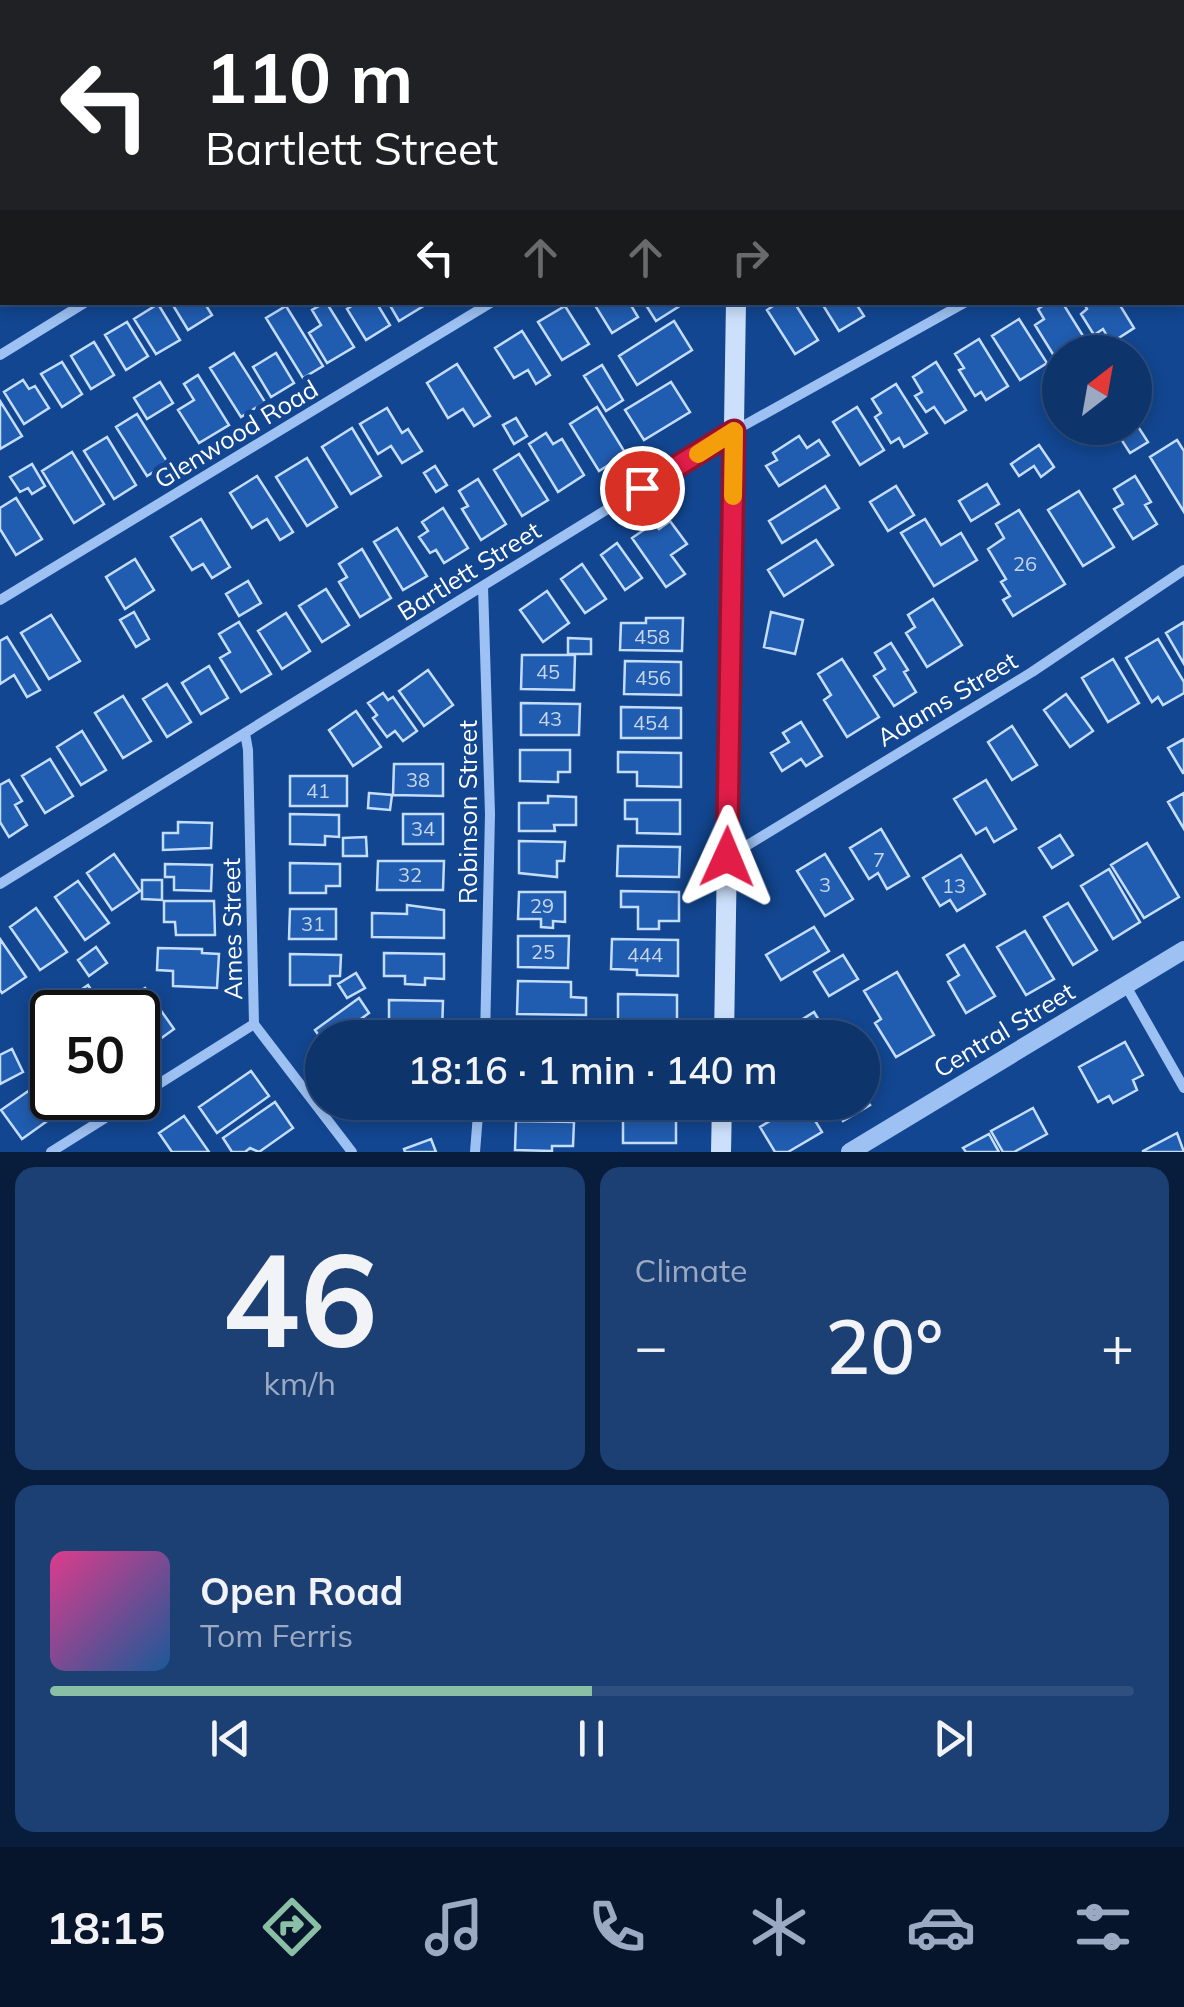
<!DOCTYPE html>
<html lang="en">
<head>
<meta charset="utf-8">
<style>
  :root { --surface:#0e346c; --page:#1c3f74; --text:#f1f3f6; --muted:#9baac2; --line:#2e4f7f; --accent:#8abfa5 }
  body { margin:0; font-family:Mulish,sans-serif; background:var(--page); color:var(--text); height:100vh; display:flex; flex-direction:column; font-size:38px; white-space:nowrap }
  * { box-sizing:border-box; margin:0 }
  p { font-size:32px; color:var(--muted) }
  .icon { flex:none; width:55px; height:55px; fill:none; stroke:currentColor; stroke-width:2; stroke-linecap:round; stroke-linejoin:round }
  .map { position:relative; height:1152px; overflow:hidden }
  .side { display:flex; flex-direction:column; gap:15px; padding:15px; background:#081d3b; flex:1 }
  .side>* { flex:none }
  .guide { position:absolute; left:0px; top:0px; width:1185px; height:305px; box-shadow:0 5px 15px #0003,0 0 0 2px var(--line); background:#202124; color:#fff; overflow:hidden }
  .needle { width:65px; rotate:31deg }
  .tools { position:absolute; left:1042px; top:335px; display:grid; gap:20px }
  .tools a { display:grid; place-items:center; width:110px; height:110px; border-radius:50%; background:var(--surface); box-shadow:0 5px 15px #0003,0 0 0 2px var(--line); font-size:50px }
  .speed { position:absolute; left:30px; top:990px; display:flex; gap:20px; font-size:50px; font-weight:700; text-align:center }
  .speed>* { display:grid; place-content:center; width:130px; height:130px; border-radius:50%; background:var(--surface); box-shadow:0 5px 15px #0003,0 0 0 2px var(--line); line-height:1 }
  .speed .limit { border:5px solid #111; border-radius:15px; background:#fff; color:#111 }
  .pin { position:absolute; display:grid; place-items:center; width:85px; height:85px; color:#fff; margin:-42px; border:5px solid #fff; border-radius:50%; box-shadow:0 2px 10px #0007 }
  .me { position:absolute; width:110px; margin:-55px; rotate:1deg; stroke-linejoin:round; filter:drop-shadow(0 0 8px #0008) }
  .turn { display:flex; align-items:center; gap:35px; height:210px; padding:0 40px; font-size:45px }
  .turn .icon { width:130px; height:130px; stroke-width:2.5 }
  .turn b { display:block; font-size:70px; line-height:85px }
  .lanes { display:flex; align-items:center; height:95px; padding:0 40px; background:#0003; justify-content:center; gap:50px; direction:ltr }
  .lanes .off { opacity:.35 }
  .big { font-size:75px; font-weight:600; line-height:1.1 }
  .side .widget { flex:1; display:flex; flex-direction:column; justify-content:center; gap:15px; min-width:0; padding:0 35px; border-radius:20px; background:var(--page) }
  .side .dial { align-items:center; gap:0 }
  .dial b { font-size:130px; line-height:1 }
  .song { display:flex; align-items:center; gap:30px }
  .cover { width:120px; height:120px; border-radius:15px; background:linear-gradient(135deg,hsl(330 70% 55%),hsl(210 70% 35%)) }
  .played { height:10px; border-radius:5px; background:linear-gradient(90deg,var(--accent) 50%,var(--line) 50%) }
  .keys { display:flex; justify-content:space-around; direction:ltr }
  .heat { display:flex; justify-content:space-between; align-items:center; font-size:55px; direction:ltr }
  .side .tiles { flex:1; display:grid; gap:15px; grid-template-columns:1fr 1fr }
  .widget:last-child { grid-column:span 2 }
  .trip { position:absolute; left:305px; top:1020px; width:575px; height:100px; border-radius:50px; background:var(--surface); box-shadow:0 5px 15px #0003,0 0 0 2px var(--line); font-weight:600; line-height:100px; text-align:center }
  .tabs { display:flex; height:160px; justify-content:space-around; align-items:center; background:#06152b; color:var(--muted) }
  .tabs .icon { width:70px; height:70px }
  .tabs .active { color:var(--accent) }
  .tabs b { font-size:45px; color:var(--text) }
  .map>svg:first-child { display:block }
  .building { fill:#205caf; stroke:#c4ddfd; stroke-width:2.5 }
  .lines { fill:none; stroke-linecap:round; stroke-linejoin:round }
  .minor { stroke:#9dc1f2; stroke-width:10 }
  .tertiary { stroke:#9dc1f2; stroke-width:18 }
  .secondary { stroke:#cce0fc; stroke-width:20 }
  .route-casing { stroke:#92132f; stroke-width:25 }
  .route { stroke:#e11d48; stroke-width:18 }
  .slow { stroke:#f59e0b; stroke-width:18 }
  .labels { text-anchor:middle; stroke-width:10; stroke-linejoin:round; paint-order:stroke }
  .number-label { font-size:20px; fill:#c7d6eb }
  .street-label { font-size:25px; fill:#fff; stroke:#124690 }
</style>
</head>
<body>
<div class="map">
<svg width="1184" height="1152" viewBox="0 0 1184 1152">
  <rect width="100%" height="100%" fill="#124690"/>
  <path class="building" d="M171 302H204L212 315 188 330Z
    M326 302 354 347 327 363 309 333 321 325 312 310Z
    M358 302H376L390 325 366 340 347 309Z
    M388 302H423L425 305 399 321Z
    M593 302H629L638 317 612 333Z
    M644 302H686L656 321Z
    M779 302H794L818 340 795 354 767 310Z
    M821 302H855L864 316 839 331Z
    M1048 302H1062L1090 347 1081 352H1060L1056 359 1035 325 1044 319 1038 309Z
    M1083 302H1118L1134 328 1111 343 1103 329 1094 335 1081 314 1087 309Z
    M158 304 180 340 156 354 134 319Z
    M286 306 323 366 303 378 266 318Z
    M565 306 589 344 562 360 538 322Z
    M1019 319 1047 363 1020 380 992 336Z
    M674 321 692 350 637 385 619 356Z
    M127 322 148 356 126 370 105 335Z
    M522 331 550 375 536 384 528 370 514 378 495 348Z
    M979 339 1008 386 986 400 981 392 975 396 959 370 964 368 955 354Z
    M94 342 114 375 91 389 71 356Z
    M234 353 265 402 241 417 210 368Z
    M276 353 294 383 271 397 253 367Z
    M62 362 82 394 62 407 41 374Z
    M936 362 966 410 945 423 934 407 926 412 915 396 922 392 913 377Z
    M457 364 490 416 474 426 463 409 448 418 427 383Z
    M602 365 623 400 606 411 584 376Z
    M198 375 229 425 199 443 178 410 194 400 184 384Z
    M23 380 29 389 35 386 49 408 24 424 4 392Z
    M160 382 173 403 147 419 134 398Z
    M671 382 690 412 644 440 625 410Z
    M896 384 927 433 904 447 899 438 891 443 875 417 881 413 872 399Z
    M0 401 22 436 0 449Z
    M597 407 626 454 599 471 570 424Z
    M857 407 884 450 860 465 833 422Z
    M387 408 402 433 408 429 422 451 402 463 391 446 378 454 360 424Z
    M137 414 168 463 147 476 116 427Z
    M516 418 527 436 514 444 503 425Z
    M1137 425 1148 442 1130 453 1119 436Z
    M352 428 381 476 351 494 322 447Z
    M546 433 553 444 562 439 584 475 558 492 529 444Z
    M799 436 807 448 819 440 829 455 779 486 766 466 777 460 773 453Z
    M107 437 136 485 114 499 84 451Z
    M1177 440 1184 451V512L1150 457Z
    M1039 445 1054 467 1041 477 1034 466 1019 476 1011 464Z
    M72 452 104 504 74 523 42 471Z
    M519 454 548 500 522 516 494 470Z
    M307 458 337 507 307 526 276 477Z
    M32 464 45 486 32 494 28 488 20 492 10 477Z
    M435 466 447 485 436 492 424 473Z
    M257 476 293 532 280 540 267 519 252 528 230 493Z
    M1135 476 1151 502 1145 505 1157 524 1133 539 1114 509 1123 504 1114 489Z
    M478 479 506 524 481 540 462 509 468 506 459 491Z
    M987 484 999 504 971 521 959 501Z
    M825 486 839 508 782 543 769 521Z
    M896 486 914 515 888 531 870 502Z
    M1079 491 1114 547 1083 566 1048 510Z
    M16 498 42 539 16 555 0 529V508Z
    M443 508 468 548 444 563 436 550 430 553 419 537 428 531 422 522Z
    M1019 510 1065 584 1013 616 1003 600 1010 596 1001 582 1006 579 988 549 1004 538 996 524Z
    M201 519 230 567 212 578 203 564 192 570 171 537Z
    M925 519 941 545 961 533 977 560 934 586 901 533Z
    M670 521 687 544 671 555 685 574 666 587 632 538 654 523 659 529Z
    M397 528 427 576 403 590 374 542Z
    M816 540 833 565 784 596 768 570Z
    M617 543 642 578 625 590 601 555Z
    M362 549 391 598 360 617 339 582 347 577 339 564Z
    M135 559 154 590 125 609 106 577Z
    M582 564 606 599 585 613 561 579Z
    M248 581 261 603 239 616 226 594Z
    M326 589 349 625 322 642 299 606Z
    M547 591 569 623 543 642 520 610Z
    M933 599 962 645 927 667 906 633 915 627 908 615Z
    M134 612 149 639 136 647 120 620Z
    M771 612 803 620 795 654 764 647Z
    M286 613 310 651 282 669 258 631Z
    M51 615 80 661 49 679 21 633Z
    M646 618H683L682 651 620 650 621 623H646Z
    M239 622 271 674 241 692 220 658 230 652 219 634Z
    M1184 622V664L1166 633Z
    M7 637 40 690 27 697 14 675 0 684V641Z
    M568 638 591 639V654H568Z
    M1158 639 1184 682V693L1163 705 1158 697 1152 702 1126 658Z
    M891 643 908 670 904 672 916 692 894 706 874 676 885 669 875 653Z
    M522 655H575L574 690 521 689Z
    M842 659 879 717 847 737 824 700 831 695 818 674Z
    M1113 659 1139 703 1108 722 1082 678Z
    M625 661 681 662V695L624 694Z
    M209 666 228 698 201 714 182 683Z
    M428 670 453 705 424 726 399 691Z
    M167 684 191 722 167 737 143 699Z
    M383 693 388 700 393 697 417 731 403 741 395 731 387 737 373 718 377 715 368 703Z
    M1066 694 1093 731 1070 747 1044 710Z
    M123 696 151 741 123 758 95 713Z
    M521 703 580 704 579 735H521Z
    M621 707 681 708V738H621Z
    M356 711 381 747 353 766 329 730Z
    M801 722 822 756 806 766 801 759 782 771 771 753 789 742 783 733Z
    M1012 726 1037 765 1012 780 988 742Z
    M82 731 106 770 81 785 57 747Z
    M1184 739V773H1183L1168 748Z
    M520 750H570V772H558V782L520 781Z
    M618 752 681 753V787L637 786V772H618Z
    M50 759 73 796 45 813 22 776Z
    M394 764H443V796L393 795Z
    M290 776H347V806H290Z
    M9 780 22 801 15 805 27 825 9 837 0 822V785Z
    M986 780 1016 829 994 842 986 828 976 834 954 799Z
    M369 793 392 795 390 810 368 808Z
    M1184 793V829L1168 802Z
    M548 796 576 797V825H554L555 831H519V803H548Z
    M625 800H680V834L637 833V819H625Z
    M290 814 339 815V837L325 836V845L290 844Z
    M403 814H443V844H403Z
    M178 822 212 823 211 848 163 850V833H178Z
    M881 829 909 876 887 889 878 873 869 879 850 848Z
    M1060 835 1073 855 1052 868 1039 848Z
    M366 837 367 856H343V838Z
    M519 841 565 842 564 861H557V877L519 873Z
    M1147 843 1179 897 1144 918 1111 865Z
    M618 846 680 847 679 877 617 876Z
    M114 854 140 891 112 910 87 873Z
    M825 854 853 899 825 916 797 871Z
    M961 855 985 894 957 911 950 900 940 906 923 878Z
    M378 861H444L443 890H377Z
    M290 863 340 864V886H326V893H290Z
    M165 864 212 865 211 891 174 890V877H165Z
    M1109 869 1140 922 1113 939 1081 886Z
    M142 880H162V900L142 899Z
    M78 881 109 923 85 940 55 897Z
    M621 891 679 892V921H659V929H638V907H621Z
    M519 892H565V922L553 921V928L541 927V919H518Z
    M164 901H214L215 935H176L175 922H164Z
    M1068 903 1097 950 1073 965 1044 917Z
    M407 905 444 910V938L372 937V913L407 914Z
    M36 908 67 952 40 970 10 927Z
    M290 909H336V939H289Z
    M814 927 829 951 781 980 766 955Z
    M1025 931 1054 979 1026 995 997 947Z
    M518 936H569L568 968 518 967Z
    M0 939 26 977 2 993 0 990Z
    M612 939 678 940V976L637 975V970L611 969Z
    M964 945 995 996 966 1013 948 982 959 975 947 955Z
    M96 947 107 963 89 976 78 960Z
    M158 948 202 949V953L219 954 217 988 173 986V971L157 970Z
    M384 953 444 954V979L425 978V985L405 984V976H384Z
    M290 954 341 955 340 976H330V985H290Z
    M843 955 858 979 829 996 814 972Z
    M897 972 934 1035 896 1057 875 1023 881 1019 864 991Z
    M356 973 365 988 347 998 338 984Z
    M518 981 571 982V997L586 998V1015L517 1014Z
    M88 985 101 1005 90 1012H79L69 998Z
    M145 988 174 1029 149 1047 138 1031V1012H124L120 1006Z
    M618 994 677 995V1031H618Z
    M64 996 75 1012H52V1022L44 1010Z
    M359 998 369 1013 354 1024 363 1036 322 1040 315 1030Z
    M389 1000 443 1001 442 1032H389Z
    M814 1012 828 1035 772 1038Z
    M517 1029 574 1030V1038H517Z
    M1125 1042 1143 1075 1133 1080 1137 1090 1113 1103 1109 1096 1098 1102 1079 1067Z
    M12 1049 23 1072 0 1084V1055Z
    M251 1071 269 1096 217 1133 199 1107Z
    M37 1085 57 1114 22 1139 1 1110Z
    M862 1093 870 1105 843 1121 836 1109 828 1113 822 1102H862Z
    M275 1102 293 1128 259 1152 250 1148 245 1152H232L223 1138Z
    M357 1102H394L370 1120Z
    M516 1102H578V1107H555V1112H538V1106H516Z
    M801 1102H804L822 1132 788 1152H775L760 1127Z
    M1033 1108 1047 1134 1014 1152H1003L991 1131Z
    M623 1114H676V1143H623Z
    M184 1116 209 1152H172L159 1133Z
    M516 1121 574 1122 573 1146H552V1151L515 1150Z
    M1177 1133 1184 1152H1143V1151Z
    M989 1134 999 1152H966L963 1148Z
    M431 1139 436 1152H405L404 1149Z"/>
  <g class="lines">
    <path class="minor" d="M148 2 152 0
      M574 2 578 0
      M989 2 992 0
      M0 94 2 92
      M1182 190 1184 189
      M0 355 86 302
      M483 586 490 814 485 1038
      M0 600 492 302
      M245 733 248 750 254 1024 352 1152
      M728 857 1032 672 1184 570
      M0 884 734 431 966 302
      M1126 986 1184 1088
      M138 1097 254 1024
      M51 1152 137 1098
      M475 1152 479 1102"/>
    <path class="tertiary" d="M850 1152 1184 950"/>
    <path class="secondary" d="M739 2V0
      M724 1038 736 302
      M721 1152 722 1102"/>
  </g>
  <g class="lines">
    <defs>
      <path id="route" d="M642 488 734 431 727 857"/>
    </defs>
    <use href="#route" class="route-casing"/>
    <use href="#route" class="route"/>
    <path class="slow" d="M698 454 734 431 733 496"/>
  </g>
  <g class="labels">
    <g class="number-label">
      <text x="1025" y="571">26</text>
      <text x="652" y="644">458</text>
      <text x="548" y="679">45</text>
      <text x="653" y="685">456</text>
      <text x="550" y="726">43</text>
      <text x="651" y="730">454</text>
      <text x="418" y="787">38</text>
      <text x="318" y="798">41</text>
      <text x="423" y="836">34</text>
      <text x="879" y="867">7</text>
      <text x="410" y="882">32</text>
      <text x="825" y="892">3</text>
      <text x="954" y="893">13</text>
      <text x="542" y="913">29</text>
      <text x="313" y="931">31</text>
      <text x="543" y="959">25</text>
      <text x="645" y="962">444</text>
    </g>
    <g class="street-label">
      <text transform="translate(236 434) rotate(-31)" y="9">Glenwood Road</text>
      <text transform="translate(469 571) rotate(-32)" y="9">Bartlett Street</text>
      <text transform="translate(947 699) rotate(-31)" y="9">Adams Street</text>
      <text transform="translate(468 812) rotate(-90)" y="9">Robinson Street</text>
      <text transform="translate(232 929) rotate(-91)" y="9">Ames Street</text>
      <text transform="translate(1004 1030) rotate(-31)" y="9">Central Street</text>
    </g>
  </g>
</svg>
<div class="tools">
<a><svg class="needle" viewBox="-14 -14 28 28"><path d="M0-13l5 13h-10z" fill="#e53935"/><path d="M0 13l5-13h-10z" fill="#9baac2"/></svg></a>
</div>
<div class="speed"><div class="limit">50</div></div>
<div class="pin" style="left:642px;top:488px;background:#d93025"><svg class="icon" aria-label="arrive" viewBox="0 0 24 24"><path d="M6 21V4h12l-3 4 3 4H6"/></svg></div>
<svg class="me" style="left:727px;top:857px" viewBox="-20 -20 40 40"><path d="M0-17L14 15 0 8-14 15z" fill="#e11d48" stroke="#fff" stroke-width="4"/></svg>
<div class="trip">18:16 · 1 min · 140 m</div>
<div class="guide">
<div class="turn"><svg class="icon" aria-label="left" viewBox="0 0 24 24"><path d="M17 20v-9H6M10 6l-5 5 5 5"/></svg><div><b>110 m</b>Bartlett Street</div></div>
<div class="lanes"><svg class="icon" aria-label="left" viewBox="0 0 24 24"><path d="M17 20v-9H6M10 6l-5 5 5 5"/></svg><svg class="icon off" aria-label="ahead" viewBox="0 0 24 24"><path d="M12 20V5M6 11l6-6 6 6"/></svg><svg class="icon off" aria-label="ahead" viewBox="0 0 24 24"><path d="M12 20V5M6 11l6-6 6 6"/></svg><svg class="icon off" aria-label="right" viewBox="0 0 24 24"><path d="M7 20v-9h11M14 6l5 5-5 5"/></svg></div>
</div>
</div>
<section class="side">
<div class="tiles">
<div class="widget dial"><b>46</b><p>km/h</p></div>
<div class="widget"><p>Climate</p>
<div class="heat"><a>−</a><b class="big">20°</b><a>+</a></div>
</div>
<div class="widget">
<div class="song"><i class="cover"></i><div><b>Open Road</b><p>Tom Ferris</p></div></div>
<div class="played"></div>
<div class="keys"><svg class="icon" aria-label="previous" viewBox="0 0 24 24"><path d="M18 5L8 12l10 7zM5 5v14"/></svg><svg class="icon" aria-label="pause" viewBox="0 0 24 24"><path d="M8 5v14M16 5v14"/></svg><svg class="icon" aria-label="next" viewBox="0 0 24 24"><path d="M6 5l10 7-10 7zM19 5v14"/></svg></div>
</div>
</div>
</section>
<nav class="tabs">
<b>18:15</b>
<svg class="icon active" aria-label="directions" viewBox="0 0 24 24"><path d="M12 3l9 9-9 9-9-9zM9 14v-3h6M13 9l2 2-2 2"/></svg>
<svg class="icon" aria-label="music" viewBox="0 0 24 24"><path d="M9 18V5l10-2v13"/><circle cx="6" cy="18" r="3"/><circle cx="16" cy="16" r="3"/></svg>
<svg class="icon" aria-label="phone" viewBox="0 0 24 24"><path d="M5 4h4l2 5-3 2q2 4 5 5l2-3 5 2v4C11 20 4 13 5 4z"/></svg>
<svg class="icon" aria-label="climate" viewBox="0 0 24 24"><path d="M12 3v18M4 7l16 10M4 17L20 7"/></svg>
<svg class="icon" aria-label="car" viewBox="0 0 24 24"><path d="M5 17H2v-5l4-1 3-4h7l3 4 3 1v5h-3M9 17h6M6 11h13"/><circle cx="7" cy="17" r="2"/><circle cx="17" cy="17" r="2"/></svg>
<svg class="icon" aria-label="filters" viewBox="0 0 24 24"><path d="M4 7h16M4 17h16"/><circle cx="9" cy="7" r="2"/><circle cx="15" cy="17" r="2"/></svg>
</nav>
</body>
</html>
